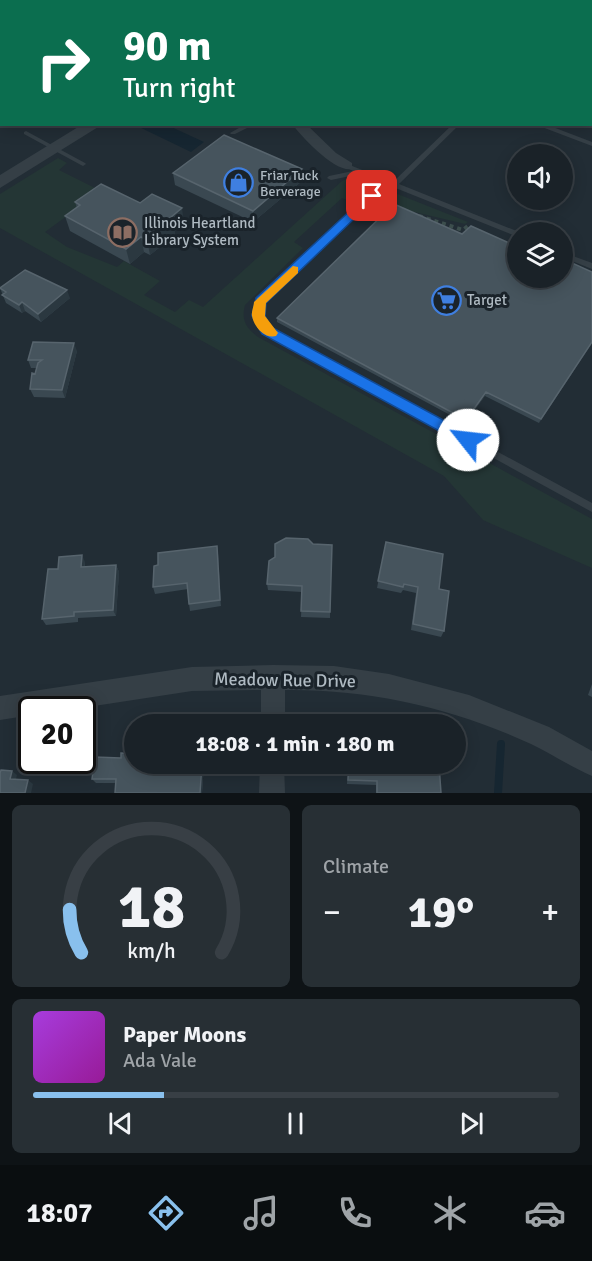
<!DOCTYPE html>
<html lang="en">
<head>
<meta charset="utf-8">
<style>
  :root { --surface:#1a2228; --page:#272f34; --text:#f1f3f6; --muted:#9fa4a8; --line:#383f45; --accent:#89c0ed }
  body { margin:0; font-family:Signika,sans-serif; background:var(--page); color:var(--text); height:100vh; display:flex; flex-direction:column; font-size:22px; white-space:nowrap }
  * { box-sizing:border-box; margin:0 }
  p { font-size:20px; color:var(--muted) }
  .icon { flex:none; width:33px; height:33px; fill:none; stroke:currentColor; stroke-width:2; stroke-linecap:round; stroke-linejoin:round }
  .map { position:relative; height:793px; overflow:hidden }
  .drawer { display:flex; flex-direction:column; gap:12px; padding:12px; background:#0e1316; flex:1 }
  .drawer>* { flex:none }
  .guide { position:absolute; left:0px; top:0px; width:592px; height:126px; box-shadow:0 3px 15px #0003,0 0 0 2px var(--line); background:#0b6e4f; color:#fff; overflow:hidden }
  .controls { position:absolute; left:507px; top:144px; display:grid; gap:12px }
  .controls a { display:grid; place-items:center; width:66px; height:66px; border-radius:50%; background:var(--surface); box-shadow:0 3px 15px #0003,0 0 0 2px var(--line); font-size:30px }
  .speed { position:absolute; left:18px; top:696px; display:flex; gap:12px; font-size:30px; font-weight:700; text-align:center }
  .speed>* { display:grid; place-content:center; width:78px; height:78px; border-radius:50%; background:var(--surface); box-shadow:0 3px 15px #0003,0 0 0 2px var(--line); line-height:1 }
  .speed .limit { border:3px solid #111; border-radius:9px; background:#fff; color:#111 }
  .pin { position:absolute; display:grid; place-items:center; width:51px; height:51px; color:#fff; margin:-26px; border-radius:12px; box-shadow:0 3px 9px #0006 }
  .me { position:absolute; width:66px; margin:-33px; rotate:299deg; stroke-linejoin:round; filter:drop-shadow(0 0 4px #0008) }
  .turn { display:flex; align-items:center; gap:21px; height:126px; padding:0 24px; font-size:27px }
  .turn .icon { width:78px; height:78px; stroke-width:2.5 }
  .turn b { display:block; font-size:42px; line-height:51px }
  .big { font-size:45px; font-weight:800; line-height:1.1 }
  .drawer .tile { flex:1; display:flex; flex-direction:column; justify-content:center; gap:9px; min-width:0; padding:0 21px; border-radius:9px; background:var(--page) }
  .drawer .dial { align-items:center; gap:0 }
  .dial svg { height:156px; overflow:visible; fill:none; stroke:var(--line); stroke-width:7; stroke-linecap:round; text-anchor:middle }
  .dial text { fill:var(--text); stroke:none }
  .song { display:flex; align-items:center; gap:18px }
  .cover { width:72px; height:72px; border-radius:9px; background:linear-gradient(135deg,hsl(280 70% 55%),hsl(300 70% 35%)) }
  .played { height:6px; border-radius:3px; background:linear-gradient(90deg,var(--accent) 25%,var(--line) 25%) }
  .keys { display:flex; justify-content:space-around; direction:ltr }
  .heat { display:flex; justify-content:space-between; align-items:center; font-size:33px; direction:ltr }
  .drawer .tiles { flex:1; display:grid; gap:12px; grid-template-columns:1fr 1fr }
  .tile:last-child { grid-column:span 2 }
  .trip { position:absolute; left:124px; top:714px; width:342px; height:60px; border-radius:30px; background:var(--surface); box-shadow:0 3px 15px #0003,0 0 0 2px var(--line); font-weight:800; line-height:60px; text-align:center }
  .dock { display:flex; height:96px; justify-content:space-around; align-items:center; background:#0a0e10; color:var(--muted) }
  .dock .icon { width:42px; height:42px }
  .dock .current { color:var(--accent) }
  .dock b { font-size:27px; color:var(--text) }
  .map>svg:first-child { display:block }
  .green { fill:#243635 }
  .water { fill:#162631 }
  .lines { fill:none; stroke-linecap:round; stroke-linejoin:round }
  .stream-far1 { stroke:#162631; stroke-width:4.5 }
  .stream { stroke:#162631; stroke-width:8 }
  .path { stroke:#3c4e4d; stroke-width:4; stroke-dasharray:4 4; stroke-linecap:butt }
  .service { fill:#353f46; fill-rule:evenodd }
  .minor { fill:#353f46; fill-rule:evenodd }
  .tertiary { fill:#353f46; fill-rule:evenodd }
  .primary { fill:#535e66; fill-rule:evenodd }
  .wall { fill:#3a4851 }
  .shaded-wall { fill:#2b3840 }
  .building { fill:#46545d; stroke:#57646d; stroke-width:1.5 }
  .route { fill:#1a73e8; stroke:#114b97; stroke-width:1.5 }
  .slow { fill:#f59e0b }
  .labels { text-anchor:middle; stroke-width:6; stroke-linejoin:round; paint-order:stroke }
  .far-poi-label { font-size:14px; fill:#afbac2; stroke:#1a232a; text-anchor:start }
  .poi-label { font-size:15px; fill:#afbac2; stroke:#1a232a; text-anchor:start }
  .near-street-label { font-size:18px; fill:#afbac2; stroke:#1a232a }
</style>
</head>
<body>
<div class="map">
<svg width="592" height="793" viewBox="0 0 592 793">
  <rect width="100%" height="100%" fill="#222d35"/>
  <path class="green" d="M58 158 67 163 59 170 97 189V194L45 232 67 247 117 267 124 261 160 281 144 295 175 312 189 300 203 307 342 181 349 178 358 181 361 189 358 197 352 202 342 198 294 242 303 248 245 305C241 320 246 328 258 337L592 519V568L483 520 444 476 0 228V194Z
    M390 191 468 222 465 224 406 210 392 204 397 198 388 194Z"/>
  <path class="water" d="M135 125H167L204 142 191 152Z"/>
  <g class="lines">
    <path class="stream-far1" d="M573 0 578 2"/>
    <path class="stream" d="M498 793 501 744"/>
    <path class="path" d="M419 216 463 230 468 226"/>
    <path class="service" d="M224 0H231L232 2H226Z
      M432 0H439L437 2H431Z
      M0 11 2 12V16L0 15Z
      M592 45V50H591V46Z
      M246 124H255L235 134H231L230 133Z
      M453 124H460L399 184 519 232H518V237L388 185 264 302C262 312 263 320 270 328L592 503V512L264 332C256 322 252 312 257 299L382 183 360 174 331 180 327 178 329 176 353 171 345 167V165L347 164 393 182Z
      M534 124H545L592 142V146Z
      M26 131 85 163 86 164 83 166 81 165 24 134V132Z
      M562 252 592 263V269L562 257Z"/>
    <path class="minor" d="M292 124H306L336 153 352 163V169C335 173 302 137 292 124Z
      M273 665 334 666 389 674 469 695 549 727 592 751V776C571 767 552 754 531 744 453 708 370 689 285 690V724H261V690L192 691 68 710H32V715L0 720V696L192 667Z
      M260 764H284L285 793H259Z"/>
    <path class="tertiary" d="M287 0H301L286 2Z
      M83 124H103L0 188V175Z"/>
    <path class="primary" d="M473 0H492L493 2H474Z
      M591 30H592V40H591Z"/>
  </g>
  <path class="wall" d="M0 0H173L170 2H138L136 0 134 2H0Z
    M340 0H408L413 2H345Z
    M173 173 302 181 253 222 175 185Z
    M75 202 140 203 184 224 175 231V235L150 255 144 252 130 264 70 231 65 216 77 208Z
    M592 272V343L539 423 485 396 465 423 277 322V318L518 278Z
    M0 288 70 298 41 322 25 311 22 313 6 303Z
    M77 351 65 398 34 397 30 389 37 368H31L28 360Z
    M386 542 439 589 444 631 441 637 411 630 416 593 403 590 401 593 377 588Z
    M218 553 221 606 190 611 189 604 188 589 155 594 153 587 158 565Z
    M275 557 330 612V618L301 617 302 592 268 590 267 584Z
    M85 562V567L116 565 119 572 116 616 78 618V622L46 625 42 619 58 569Z
    M592 684V697L588 695Z
    M135 764H204L202 793 116 783H96L92 779Z
    M348 764H439L441 793H376V785L347 784Z"/>
  <path class="shaded-wall" d="M113 0H136L134 2H110Z
    M156 0H173L170 2H156Z
    M302 169V181L253 222V211Z
    M182 208 184 224 175 231V235L150 255 147 240 170 218Z
    M141 237 144 252 130 264 126 249Z
    M67 290 70 298 41 322 38 314Z
    M22 302 25 311 22 313 19 305Z
    M592 342V343L539 423 541 419Z
    M74 343 77 351 65 398 62 390Z
    M486 392 485 396 465 423 466 420Z
    M217 546 218 553 221 606 220 600Z
    M82 555 85 562 84 574 81 567Z
    M116 565 119 572 116 616 113 610Z
    M202 764H204L202 793H200Z
    M12 771 17 775 15 783 10 779Z
    M28 780 33 784 31 793H25Z"/>
  <path class="building" d="M18 0H113L110 2H22Z
    M352 0H408L413 2H357Z
    M2 30V41L0 40V31Z
    M0 78H2V97L0 98Z
    M224 135 302 169 253 211 173 173Z
    M101 184 140 203 152 194 182 208 170 218 173 220 147 240 141 237 126 249 65 216 80 205 75 202Z
    M394 204 462 234 471 226 518 247V278H562V262L565 264 570 262 592 272V342L541 419 486 392 466 420 277 318Z
    M25 270 67 290 38 314 22 302 19 305 2 295 6 292 0 288Z
    M33 342 74 343 62 390 30 389 32 373 35 374 38 363 42 360H28Z
    M286 538 308 539 313 544 332 545 330 612 301 611 302 586 267 584 269 561 275 557V544Z
    M386 542 443 554 439 589 449 591 444 631 413 624 418 587 404 584 403 587 378 581Z
    M217 546 220 600 189 604 187 583 153 587 154 566 158 565V553Z
    M82 555 81 567 116 565 113 610 74 612V616L42 619 48 569H58L59 557Z
    M121 753 135 754V764H202L200 793H115L116 779H92L95 757 121 758Z
    M349 764H439L441 793H377V781L348 780Z
    M1 770 12 771 10 779 28 780 25 793H0V773Z"/>
  <path class="route" d="M368 194 378 196 266 303 265 316 271 327 473 436V444H463L262 334 252 316 256 298Z"/>
  <path class="slow" d="M293 266 298 267V273L266 303 265 316 278 333 276 336C265 339 254 327 252 316 251 312 254 306 254 302Z"/>
  <defs>
    <symbol id="shop-ring" viewBox="-11 -11 22 22"><circle r="9.5" fill="#1a232a" stroke="#3f7fe0" stroke-width="1.5"/><path d="M-5-2.5h2.3a2.7 3.5 0 0 1 5.4 0H5L5.5 6h-11ZM-1.5-2.5h3a1.5 2.3 0 0 0-3 0Z" fill="#3f7fe0"/></symbol>
    <symbol id="library-ring" viewBox="-11 -11 22 22"><circle r="9.5" fill="#1a232a" stroke="#8d6e63" stroke-width="1.5"/><path d="M-6-4Q-3-5.5-.7-3.5V5Q-3 3-6 4ZM6-4Q3-5.5 .7-3.5V5Q3 3 6 4Z" fill="#8d6e63"/></symbol>
    <symbol id="supermarket-ring" viewBox="-11 -11 22 22"><circle r="9.5" fill="#1a232a" stroke="#3f7fe0" stroke-width="1.5"/><path d="M-6-5.5h2.5l.6 2H6L4.5 2H-2.5L-4.4-4H-6ZM-1.5 3.2a1.3 1.3 0 1 0 .1 0ZM3 3.2a1.3 1.3 0 1 0 .1 0Z" fill="#3f7fe0"/></symbol>
  </defs>
  <g fill-rule="evenodd">
    <use href="#shop-ring" x="222" y="166" width="33" height="33"/>
    <use href="#library-ring" x="106" y="216" width="33" height="33"/>
    <use href="#supermarket-ring" x="430" y="284" width="33" height="33"/>
  </g>
  <g class="labels">
    <g class="far-poi-label">
      <text x="260" y="180">Friar Tuck<tspan x="260" dy="16">Berverage</tspan></text>
    </g>
    <g class="poi-label">
      <text x="144" y="228">Illinois Heartland<tspan x="144" dy="17">Library System</tspan></text>
      <text x="467" y="305">Target</text>
    </g>
    <g class="near-street-label">
      <text transform="translate(285 680) rotate(1)" y="6">Meadow Rue Drive</text>
    </g>
  </g>
</svg>
<div class="controls">
<a><svg class="icon" aria-label="sound" viewBox="0 0 24 24"><path d="M4 9h4l5-4v14l-5-4H4zM17 9q2 3 0 6"/></svg></a>
<a><svg class="icon" aria-label="layers" viewBox="0 0 24 24"><path d="M12 4l9 5-9 5-9-5zM3 14l9 5 9-5"/></svg></a>
</div>
<div class="speed"><div class="limit">20</div></div>
<div class="pin" style="left:372px;top:196px;background:#d93025"><svg class="icon" aria-label="arrive" viewBox="0 0 24 24"><path d="M6 21V4h12l-3 4 3 4H6"/></svg></div>
<svg class="me" style="left:468px;top:440px" viewBox="-20 -20 40 40"><circle r="19" fill="#fff"/><path d="M0-13L10 11 0 6-10 11z" fill="#1a73e8"/></svg>
<div class="trip">18:08 · 1 min · 180 m</div>
<div class="guide">
<div class="turn"><svg class="icon" aria-label="right" viewBox="0 0 24 24"><path d="M7 20v-9h11M14 6l5 5-5 5"/></svg><div><b>90 m</b>Turn right</div></div>
</div>
</div>
<section class="drawer">
<div class="tiles">
<div class="tile dial"><svg viewBox="0 0 100 80">
<path d="M14 69A42 42 0 1 1 86 69"/>
<path d="M14 69A42 42 0 0 1 8 47" stroke="#89c0ed"/>
<text x="50" y="56" font-size="32" font-weight="700">18</text>
<text x="50" y="72" font-size="11">km/h</text>
</svg></div>
<div class="tile"><p>Climate</p>
<div class="heat"><a>−</a><b class="big">19°</b><a>+</a></div>
</div>
<div class="tile">
<div class="song"><i class="cover"></i><div><b>Paper Moons</b><p>Ada Vale</p></div></div>
<div class="played"></div>
<div class="keys"><svg class="icon" aria-label="previous" viewBox="0 0 24 24"><path d="M18 5L8 12l10 7zM5 5v14"/></svg><svg class="icon" aria-label="pause" viewBox="0 0 24 24"><path d="M8 5v14M16 5v14"/></svg><svg class="icon" aria-label="next" viewBox="0 0 24 24"><path d="M6 5l10 7-10 7zM19 5v14"/></svg></div>
</div>
</div>
</section>
<nav class="dock">
<b>18:07</b>
<svg class="icon current" aria-label="directions" viewBox="0 0 24 24"><path d="M12 3l9 9-9 9-9-9zM9 14v-3h6M13 9l2 2-2 2"/></svg>
<svg class="icon" aria-label="music" viewBox="0 0 24 24"><path d="M9 18V5l10-2v13"/><circle cx="6" cy="18" r="3"/><circle cx="16" cy="16" r="3"/></svg>
<svg class="icon" aria-label="phone" viewBox="0 0 24 24"><path d="M5 4h4l2 5-3 2q2 4 5 5l2-3 5 2v4C11 20 4 13 5 4z"/></svg>
<svg class="icon" aria-label="climate" viewBox="0 0 24 24"><path d="M12 3v18M4 7l16 10M4 17L20 7"/></svg>
<svg class="icon" aria-label="car" viewBox="0 0 24 24"><path d="M5 17H2v-5l4-1 3-4h7l3 4 3 1v5h-3M9 17h6M6 11h13"/><circle cx="7" cy="17" r="2"/><circle cx="17" cy="17" r="2"/></svg>
</nav>
</body>
</html>
